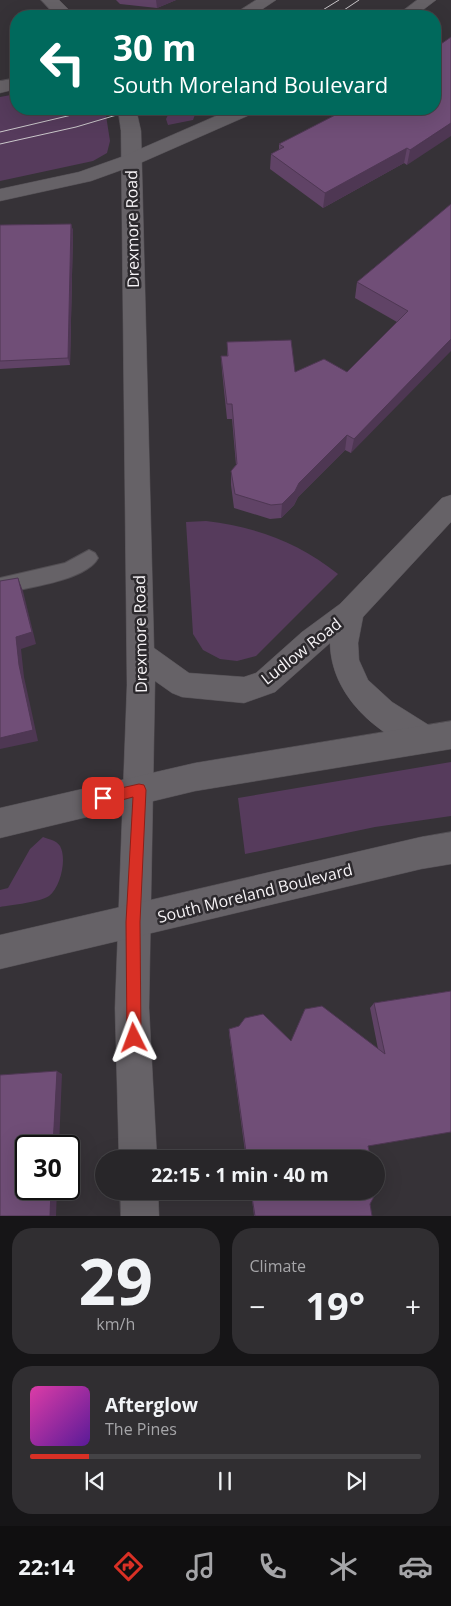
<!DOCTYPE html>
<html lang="en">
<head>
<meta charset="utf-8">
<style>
  :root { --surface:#282629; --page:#302e31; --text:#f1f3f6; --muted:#a5a5a8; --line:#444346; --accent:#d93025 }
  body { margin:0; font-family:"Open Sans",sans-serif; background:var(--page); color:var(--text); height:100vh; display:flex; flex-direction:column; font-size:19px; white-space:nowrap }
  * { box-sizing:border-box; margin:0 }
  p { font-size:16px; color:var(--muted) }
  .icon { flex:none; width:28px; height:28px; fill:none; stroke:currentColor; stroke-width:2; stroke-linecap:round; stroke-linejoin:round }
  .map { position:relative; height:1216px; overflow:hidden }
  .details { display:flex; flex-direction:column; gap:12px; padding:12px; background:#161517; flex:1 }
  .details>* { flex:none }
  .banner { position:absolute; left:10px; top:10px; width:431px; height:105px; border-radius:20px; box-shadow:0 5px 20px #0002,0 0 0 1px var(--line); background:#00695c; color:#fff; overflow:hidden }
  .speed { position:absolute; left:15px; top:1135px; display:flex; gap:10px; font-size:25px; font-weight:700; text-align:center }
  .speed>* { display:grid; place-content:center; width:65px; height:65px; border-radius:50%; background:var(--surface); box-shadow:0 5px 20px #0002,0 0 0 1px var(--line); line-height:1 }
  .speed .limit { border:2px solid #111; border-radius:8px; background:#fff; color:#111 }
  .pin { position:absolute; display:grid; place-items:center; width:42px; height:42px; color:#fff; margin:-21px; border-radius:10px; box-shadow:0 2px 8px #0006 }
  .me { position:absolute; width:55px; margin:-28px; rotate:357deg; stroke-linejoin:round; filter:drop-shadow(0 0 4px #0008) }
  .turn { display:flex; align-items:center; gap:18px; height:105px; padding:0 20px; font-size:22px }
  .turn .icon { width:65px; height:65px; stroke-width:2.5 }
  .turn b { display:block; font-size:35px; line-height:42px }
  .big { font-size:38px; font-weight:700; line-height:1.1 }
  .details .widget { flex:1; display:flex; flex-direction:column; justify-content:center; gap:8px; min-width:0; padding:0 18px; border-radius:20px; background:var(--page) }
  .details .dial { align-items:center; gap:0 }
  .dial b { font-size:65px; line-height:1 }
  .song { display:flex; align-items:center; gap:15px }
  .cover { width:60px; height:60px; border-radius:8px; background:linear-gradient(135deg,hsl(320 70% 55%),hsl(270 70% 35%)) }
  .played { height:5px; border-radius:2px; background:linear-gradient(90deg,var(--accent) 15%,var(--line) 15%) }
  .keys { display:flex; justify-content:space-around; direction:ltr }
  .heat { display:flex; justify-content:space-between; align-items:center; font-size:28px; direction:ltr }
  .details .tiles { flex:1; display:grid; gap:12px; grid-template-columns:1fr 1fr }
  .widget:last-child { grid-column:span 2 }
  .trip { position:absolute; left:95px; top:1150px; width:290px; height:50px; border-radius:25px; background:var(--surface); box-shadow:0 5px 20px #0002,0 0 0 1px var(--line); font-weight:700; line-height:50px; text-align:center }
  .dock { display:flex; height:80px; justify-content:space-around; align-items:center; background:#100f10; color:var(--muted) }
  .dock .icon { width:35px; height:35px }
  .dock .selected { color:var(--accent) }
  .dock b { font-size:22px; color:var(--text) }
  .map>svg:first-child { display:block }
  .green { fill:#563b5c }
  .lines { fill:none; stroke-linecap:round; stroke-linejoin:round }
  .lane-casing { stroke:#524e53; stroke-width:2 }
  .street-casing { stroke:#524e53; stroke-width:1 }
  .secondary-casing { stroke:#524e53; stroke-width:1 }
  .lane { fill:#666267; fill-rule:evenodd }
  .street { fill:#666267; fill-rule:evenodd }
  .secondary { fill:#666267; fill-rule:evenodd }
  .tram { stroke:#cbc8cb; stroke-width:1 }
  .wall { fill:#604366 }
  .shaded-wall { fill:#4e3753 }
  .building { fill:#704e77; stroke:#4e3753 }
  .route { fill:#d93025; stroke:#8d1f18 }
  .labels { text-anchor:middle; stroke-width:5; stroke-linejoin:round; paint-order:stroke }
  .street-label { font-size:16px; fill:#f6f3f6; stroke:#2c292d }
</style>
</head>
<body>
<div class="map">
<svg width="451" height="1216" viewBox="0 0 451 1216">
  <rect width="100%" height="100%" fill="#363237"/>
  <path class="green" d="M16 94V109H105L110 141 107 153 93 161 0 181V97Z
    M179 109H197L193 120 168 125 166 119 169 113Z
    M206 521C256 527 298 542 338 574L256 656 237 661 220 659 203 650 193 634 186 522Z
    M451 762V816L375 827 245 854 238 798Z
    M43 837C48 839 56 840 60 846 67 858 61 887 49 896 41 902 11 905 0 907V890L8 888 30 849Z"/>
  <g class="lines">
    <defs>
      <path id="lane" d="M89 550 95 553 98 558C86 581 24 588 0 594V578L65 563Z"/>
      <path id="street" d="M41 0H59L75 16H56Z
        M118 109H136L141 131 154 648 189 673 244 677 256 673 302 632 340 604 442 498 451 495V522L363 617 358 643 359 660 368 680 392 702 435 729 439 739 435 749 424 753C377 735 331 696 330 643L275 692 244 703 182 697 172 693 155 681 149 1008 157 1159H119L115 1008 127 685 121 131Z
        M120 1191H158L159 1216H121Z"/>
      <path id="secondary" d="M256 0H276L252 16H231Z
        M417 0H436L415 16H396Z
        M16 78V89L0 93V81Z
        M232 109H256L254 113 138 164 91 181 0 201V189L79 172 124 156Z
        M451 721V749L195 791 0 838V808L195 763Z
        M451 832V864L421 869 0 969V935L421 837Z"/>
    </defs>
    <use href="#lane" class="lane-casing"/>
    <use href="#street" class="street-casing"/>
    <use href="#secondary" class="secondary-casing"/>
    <use href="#lane" class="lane"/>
    <use href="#street" class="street"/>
    <use href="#secondary" class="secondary"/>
    <path class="tram" d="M313 16 339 0
      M335 16 359 0
      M0 132 97 109
      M0 144 76 127 137 109"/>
  </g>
  <path class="wall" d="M116 0H176L157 8 120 4Z
    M339 109H435L407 165 404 163 323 208 270 169 271 154 279 150V144L338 114Z
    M451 204 351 453 345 450 298 497 294 505 281 518 270 519 234 508 231 485V471L236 465 232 419H227L222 371 221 356H227V342L295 372H347L397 322 355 298 357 282Z
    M71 224 73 231 70 365 0 369V225Z
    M451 991 368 1146 371 1159H246L229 1033V1029L291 1041 378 1049 370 1008 374 1003Z
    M251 1191H376L370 1204 372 1216H254Z"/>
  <path class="shaded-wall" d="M156 0H176L157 8Z
    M451 123V136L407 165 410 150Z
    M407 148 404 163 323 208 325 193Z
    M71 224 73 231 70 365 68 358Z
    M451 339V351L351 453 354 439Z
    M347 435 345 450 298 497 294 505 281 518 282 504 299 483Z
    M18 578 23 591 36 644 21 649 24 677 38 741 0 749V738L19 665 16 637Z
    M57 1071 62 1074 59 1146H53Z
    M51 1189H57L56 1216H50Z"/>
  <path class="building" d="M451 37V123L410 150 407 148 325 193 271 154 284 147 279 144 343 111 339 109H435V48Z
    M451 204V339L354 439 347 435 299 483 295 491 282 504 271 505 235 494 231 471 237 464 232 404H227L221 356H228L227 342 291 340 295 372 324 359 347 372 408 311 357 282Z
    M71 224 68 358 0 361V225Z
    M18 578 32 632 16 637 19 665 33 730 0 738V581Z
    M451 991V1132L368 1146 371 1159H247L229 1029 239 1026 245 1018 263 1014 291 1041 305 1009 322 1006 385 1054 374 1003Z
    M57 1071 53 1146H26V1189H51L50 1216H0V1075Z
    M376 1188 377 1191 370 1204 372 1216H255L251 1191H376Z"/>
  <path class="route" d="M139 784 144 785 146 790 140 922 141 1038 139 1044 134 1046 129 1044 127 1038 126 922 133 797 103 805 98 803 97 798 98 794 103 792Z"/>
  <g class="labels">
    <g class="street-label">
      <text transform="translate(132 229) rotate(-91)" y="6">Drexmore Road</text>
      <text transform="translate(140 634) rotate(-91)" y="6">Drexmore Road</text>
      <text transform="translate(301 651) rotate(-38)" y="6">Ludlow Road</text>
      <text transform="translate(255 893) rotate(-14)" y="6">South Moreland Boulevard</text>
    </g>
  </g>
</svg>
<div class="speed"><div class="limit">30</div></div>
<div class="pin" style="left:103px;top:798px;background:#d93025"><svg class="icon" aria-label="arrive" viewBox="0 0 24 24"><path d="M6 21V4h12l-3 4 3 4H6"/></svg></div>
<svg class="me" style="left:134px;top:1038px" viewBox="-20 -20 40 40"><path d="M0-17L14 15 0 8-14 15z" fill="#d93025" stroke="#fff" stroke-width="4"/></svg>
<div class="trip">22:15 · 1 min · 40 m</div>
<div class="banner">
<div class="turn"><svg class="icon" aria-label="left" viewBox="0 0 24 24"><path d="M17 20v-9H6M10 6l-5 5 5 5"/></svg><div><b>30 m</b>South Moreland Boulevard</div></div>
</div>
</div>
<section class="details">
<div class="tiles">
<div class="widget dial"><b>29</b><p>km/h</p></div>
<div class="widget"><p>Climate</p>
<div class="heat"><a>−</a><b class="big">19°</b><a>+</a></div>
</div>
<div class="widget">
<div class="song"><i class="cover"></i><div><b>Afterglow</b><p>The Pines</p></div></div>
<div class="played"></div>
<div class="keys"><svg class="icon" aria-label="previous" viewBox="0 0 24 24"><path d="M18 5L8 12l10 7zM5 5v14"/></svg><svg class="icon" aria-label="pause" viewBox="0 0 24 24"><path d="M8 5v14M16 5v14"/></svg><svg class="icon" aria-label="next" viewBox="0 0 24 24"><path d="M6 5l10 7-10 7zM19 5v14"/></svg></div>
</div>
</div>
</section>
<nav class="dock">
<b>22:14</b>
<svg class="icon selected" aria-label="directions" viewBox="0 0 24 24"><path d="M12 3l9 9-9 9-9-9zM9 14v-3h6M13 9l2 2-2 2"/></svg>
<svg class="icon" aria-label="music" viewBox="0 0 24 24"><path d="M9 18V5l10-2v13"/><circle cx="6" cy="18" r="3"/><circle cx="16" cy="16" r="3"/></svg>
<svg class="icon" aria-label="phone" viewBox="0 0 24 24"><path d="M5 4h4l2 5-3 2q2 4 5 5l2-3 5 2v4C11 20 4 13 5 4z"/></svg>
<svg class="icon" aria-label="climate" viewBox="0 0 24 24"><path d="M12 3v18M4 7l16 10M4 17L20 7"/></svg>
<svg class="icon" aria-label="car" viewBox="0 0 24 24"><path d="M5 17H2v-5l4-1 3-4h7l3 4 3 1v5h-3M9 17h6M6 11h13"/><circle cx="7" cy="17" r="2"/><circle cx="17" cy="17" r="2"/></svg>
</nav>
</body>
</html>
